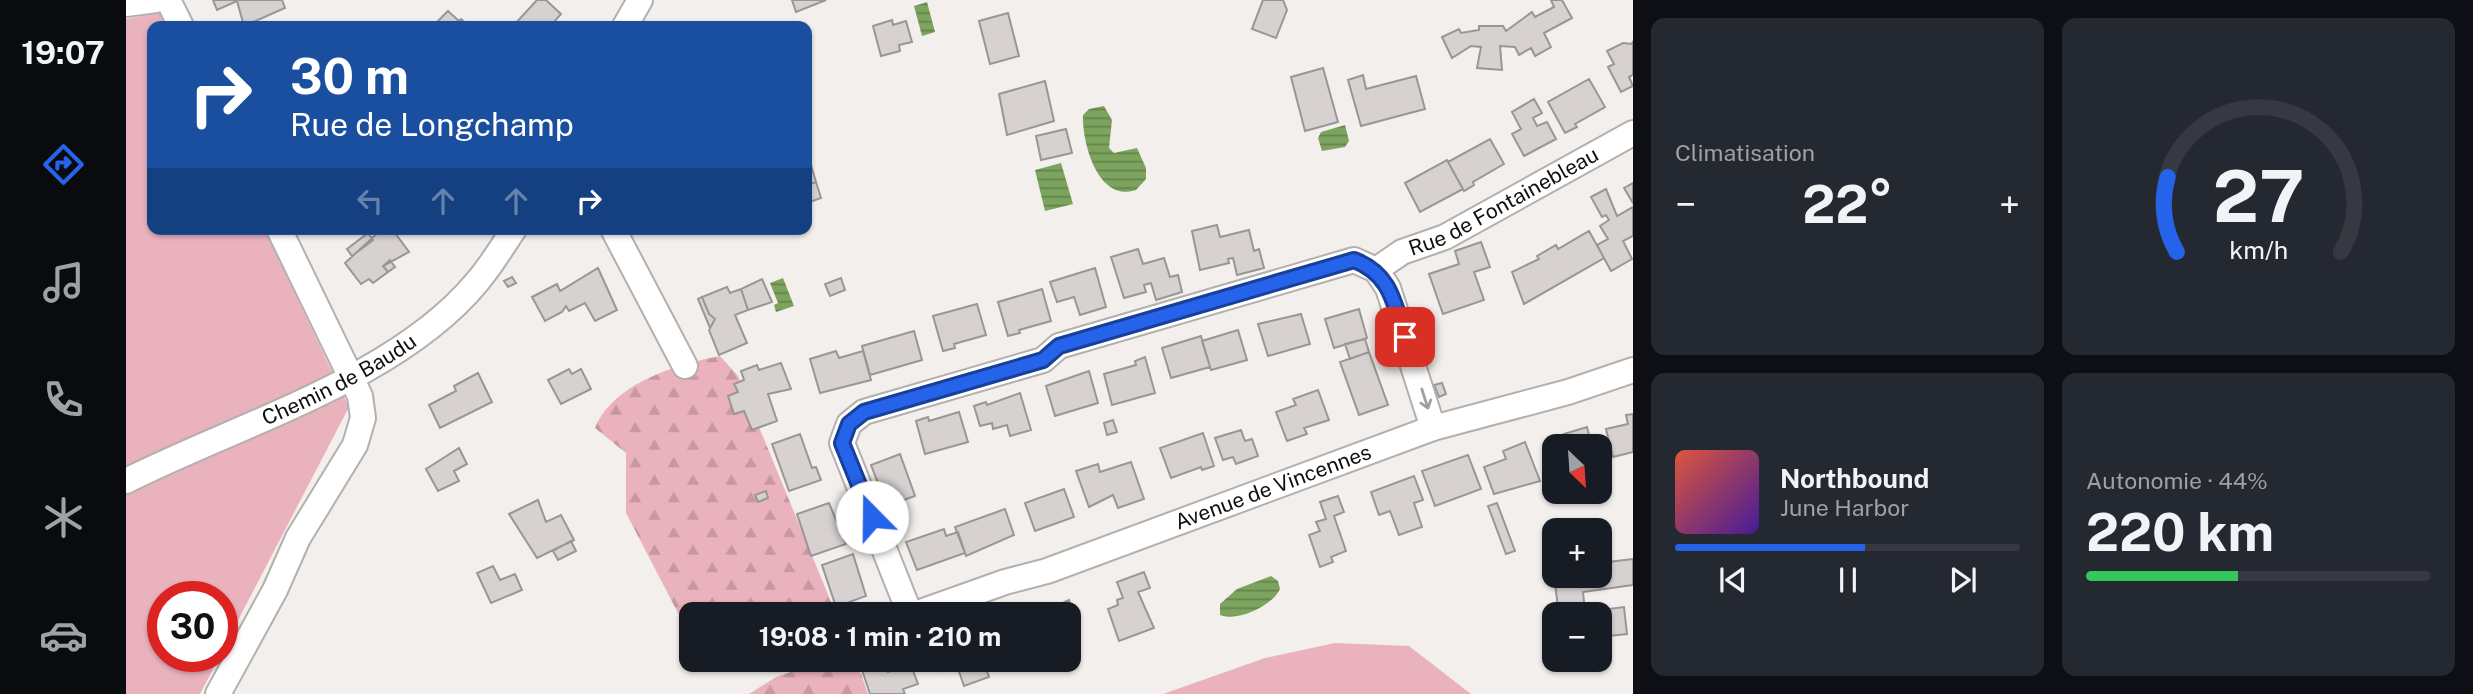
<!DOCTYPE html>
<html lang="fr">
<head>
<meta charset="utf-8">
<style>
  :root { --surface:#171b24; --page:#242831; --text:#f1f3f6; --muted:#9ea1a6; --line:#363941; --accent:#2563eb }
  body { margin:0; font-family:"Public Sans",sans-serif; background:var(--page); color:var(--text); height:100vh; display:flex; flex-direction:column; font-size:26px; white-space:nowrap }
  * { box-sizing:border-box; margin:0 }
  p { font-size:23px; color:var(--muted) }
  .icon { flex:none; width:38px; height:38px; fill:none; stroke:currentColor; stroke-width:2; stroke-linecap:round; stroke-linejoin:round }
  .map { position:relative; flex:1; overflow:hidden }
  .panel { display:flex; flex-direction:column; gap:18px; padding:18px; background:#0d0f14; width:840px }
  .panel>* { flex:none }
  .hud { position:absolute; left:21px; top:21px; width:665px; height:214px; border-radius:14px; box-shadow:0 2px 5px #0004; background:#1a4fa0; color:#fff; overflow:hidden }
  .needle { width:46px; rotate:155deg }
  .buttons { position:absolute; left:1416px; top:434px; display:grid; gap:14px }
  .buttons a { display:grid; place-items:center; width:70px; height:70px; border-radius:14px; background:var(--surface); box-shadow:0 2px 5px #0004; font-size:35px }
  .speed { position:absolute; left:21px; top:581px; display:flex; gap:14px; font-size:35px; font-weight:700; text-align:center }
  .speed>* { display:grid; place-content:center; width:91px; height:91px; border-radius:50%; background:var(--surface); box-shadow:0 2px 5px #0004; line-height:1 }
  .speed .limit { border:10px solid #d22; background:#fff; color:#111 }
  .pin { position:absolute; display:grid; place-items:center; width:60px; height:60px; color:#fff; margin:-30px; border-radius:14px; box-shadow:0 4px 10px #0006 }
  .me { position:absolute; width:77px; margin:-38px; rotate:338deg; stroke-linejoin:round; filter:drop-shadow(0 0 5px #0008) }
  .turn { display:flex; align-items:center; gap:24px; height:147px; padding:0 28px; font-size:32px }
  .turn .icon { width:91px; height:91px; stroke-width:2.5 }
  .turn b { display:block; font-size:49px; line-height:60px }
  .lanes { display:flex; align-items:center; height:66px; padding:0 28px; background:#0003; justify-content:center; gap:35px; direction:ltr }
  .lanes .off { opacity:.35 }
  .big { font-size:52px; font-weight:700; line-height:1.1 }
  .panel .card { flex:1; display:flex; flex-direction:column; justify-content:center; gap:10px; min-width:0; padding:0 24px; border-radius:14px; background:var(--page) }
  .panel .dial { align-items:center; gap:0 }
  .dial svg { height:182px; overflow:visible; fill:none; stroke:var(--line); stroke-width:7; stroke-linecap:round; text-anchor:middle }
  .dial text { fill:var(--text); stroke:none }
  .song { display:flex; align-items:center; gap:21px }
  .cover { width:84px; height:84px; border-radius:10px; background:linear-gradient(135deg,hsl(10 70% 55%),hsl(260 70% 35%)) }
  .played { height:7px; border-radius:4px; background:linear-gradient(90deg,var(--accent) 55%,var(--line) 55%) }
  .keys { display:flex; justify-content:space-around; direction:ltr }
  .heat { display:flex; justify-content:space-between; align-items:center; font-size:38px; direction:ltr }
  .charge { height:10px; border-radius:5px; background:linear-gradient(90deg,#34c759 44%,var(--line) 0) }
  .panel .tiles { flex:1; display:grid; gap:18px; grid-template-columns:repeat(2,1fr) }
  .trip { position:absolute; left:553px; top:602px; width:402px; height:70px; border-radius:14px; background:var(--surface); box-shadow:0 2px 5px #0004; font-weight:700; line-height:70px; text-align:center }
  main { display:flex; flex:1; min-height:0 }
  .dock { display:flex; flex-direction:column; width:126px; justify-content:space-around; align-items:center; background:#090b0e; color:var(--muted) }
  .dock .icon { width:49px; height:49px }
  .dock .selected { color:var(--accent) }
  .dock b { font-size:32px; color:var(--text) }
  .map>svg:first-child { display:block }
  .green { fill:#eab2bd }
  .forest { fill:url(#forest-firs) }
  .water { fill:url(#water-rules) }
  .building { fill:#d7d2d1; stroke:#9a9694; stroke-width:2 }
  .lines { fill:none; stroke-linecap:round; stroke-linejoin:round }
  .minor-casing { stroke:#b3b0ad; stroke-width:28 }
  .minor { stroke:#fff; stroke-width:24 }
  .oneway { stroke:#9f9f9f }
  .route-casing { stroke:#184099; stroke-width:18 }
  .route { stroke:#2563eb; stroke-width:12 }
  .labels { text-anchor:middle; stroke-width:6; stroke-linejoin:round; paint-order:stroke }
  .street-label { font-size:21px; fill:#100f0e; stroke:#fffdfb }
</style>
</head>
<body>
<main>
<nav class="dock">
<b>19:07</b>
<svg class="icon selected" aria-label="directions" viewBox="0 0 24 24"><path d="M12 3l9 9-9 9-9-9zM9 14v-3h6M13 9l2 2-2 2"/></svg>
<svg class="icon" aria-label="music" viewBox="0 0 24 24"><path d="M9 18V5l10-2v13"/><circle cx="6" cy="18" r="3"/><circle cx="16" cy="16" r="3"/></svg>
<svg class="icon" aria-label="phone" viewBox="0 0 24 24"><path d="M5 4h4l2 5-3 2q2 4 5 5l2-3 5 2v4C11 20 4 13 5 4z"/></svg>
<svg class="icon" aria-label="climate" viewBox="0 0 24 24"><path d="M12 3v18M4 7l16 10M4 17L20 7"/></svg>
<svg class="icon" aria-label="car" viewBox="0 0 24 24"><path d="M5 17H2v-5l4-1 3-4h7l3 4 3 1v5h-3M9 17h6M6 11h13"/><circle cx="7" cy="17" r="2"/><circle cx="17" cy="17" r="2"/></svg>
</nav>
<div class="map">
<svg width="1507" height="694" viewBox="0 0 1507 694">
  <defs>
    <pattern id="forest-firs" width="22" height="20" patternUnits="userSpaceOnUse" patternTransform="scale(1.75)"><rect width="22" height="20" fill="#eab2bd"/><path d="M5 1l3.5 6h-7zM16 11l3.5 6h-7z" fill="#c898a1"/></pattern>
    <pattern id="water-rules" width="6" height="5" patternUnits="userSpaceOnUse" patternTransform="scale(1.75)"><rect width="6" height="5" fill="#7ca45e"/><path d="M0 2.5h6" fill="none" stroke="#64844c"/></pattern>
  </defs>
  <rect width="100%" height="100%" fill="#f2efec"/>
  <path class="green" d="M35 13 41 26H26V229H138L223 407 96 651V597H37V656H94L74 694H0V19Z
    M1209 643 1283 646 1345 694H1037L1139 658Z"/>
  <path class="forest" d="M594 356 612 376 710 614H565V638L500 513V453L469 428C488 383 549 365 594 356Z
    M701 660H719L735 674 742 694H623L650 677Z"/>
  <path class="water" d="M801 2 809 32 796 36 788 6Z
    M978 106 986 120 983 148 988 153 1011 148 1020 168V179L1010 190C972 203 956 143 957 115L963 109Z
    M1219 125 1223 141 1219 147 1196 151 1192 138 1195 132Z
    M935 163 947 204 919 211 909 170Z
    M657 278 668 306 650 312 648 305 652 303 644 283Z
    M1145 576 1152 581 1154 589C1146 606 1112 622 1094 615V604L1111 589Z"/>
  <path class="building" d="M87 0H156L159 8 118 26 111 1 91 10Z
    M411 0H420L435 14 427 23 428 26H387Z
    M666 0H700L670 12Z
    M1137 0H1157L1161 10 1150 38 1126 29Z
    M1425 0H1436L1446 18 1418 33 1425 47 1409 56 1405 48 1393 55 1389 47 1374 46 1376 70 1351 68 1355 47 1345 46 1326 58 1316 37 1333 29 1335 33 1353 30V26H1377L1380 31 1406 12 1409 17 1428 7Z
    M322 11 333 21 328 26H307Z
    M882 13 893 56 864 64 853 21Z
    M335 19 343 26H328Z
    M766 20 767 25 780 21 786 42 773 45 774 51 755 56 747 26Z
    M1507 41V75L1503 77 1507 86 1495 92 1482 67 1488 64 1481 51 1497 43 1506 44Z
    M1197 68 1212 122 1179 131 1165 77Z
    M1237 75 1240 89 1290 76 1299 109 1235 126 1222 80Z
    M1463 79 1479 107 1449 124 1451 127 1439 133 1422 102Z
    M919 81 928 121 881 135 873 94Z
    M1408 99 1416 113 1407 118 1411 126 1421 122 1430 139 1398 156 1386 134 1395 129 1386 112Z
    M940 129 946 153 915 160 910 136Z
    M1364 139 1378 164 1347 182 1348 185 1338 191 1322 162Z
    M681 151 690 182 681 185Z
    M1321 160 1337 189 1294 212 1279 183Z
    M690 182 695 198 681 203V185Z
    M1507 183V203L1498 188Z
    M1480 189 1491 216 1507 207V236L1497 241 1506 259 1485 271 1471 245 1482 239 1474 226 1483 220 1480 215 1476 217 1465 197Z
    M1091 225 1094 237 1123 230 1128 251 1133 249 1138 268 1111 275 1107 258 1102 259 1103 263 1074 270 1066 231Z
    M256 229H266L283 252 257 266 262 272 247 283 243 279 235 284 219 263Z
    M1463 231 1478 258 1398 304 1386 272 1413 259 1411 256 1430 245 1432 249Z
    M242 233 247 240 226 256 221 249Z
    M1355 242 1364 267 1348 272 1358 300 1317 314 1303 274 1333 264 1329 251Z
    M1012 249 1017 264 1038 258 1044 277 1052 275 1056 292 1030 300 1025 283 1018 285 1020 292 998 298 985 257Z
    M264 260 269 267 262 272 257 266Z
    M472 268 491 310 469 321 459 303 443 311 440 306 436 312 419 321 406 297 431 284 434 291Z
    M969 268 980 307 954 315 948 297 931 302 924 282Z
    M386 277 390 283 382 287 378 281Z
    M715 278 719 290 704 296 699 284Z
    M636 279 646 302 622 310 615 289Z
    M601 287 604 293 615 289 622 310 609 315 621 343 593 355 583 330 589 319 583 314 576 297Z
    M916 289 925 321 893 330 894 333 882 336 872 302Z
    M576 297 583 314 589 319 584 328 572 299Z
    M851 304 860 335 828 344 829 348 817 351 807 316Z
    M1233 309 1241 338 1208 348 1199 319Z
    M1175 314 1184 344 1142 356 1132 324Z
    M1112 330 1121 360 1085 370 1076 341Z
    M788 331 796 360 744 375 736 346Z
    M1075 336 1084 367 1045 378 1036 348Z
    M1239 339 1243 352 1224 359 1219 344Z
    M710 351 713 358 737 351 745 380 694 393 684 359Z
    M1243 352 1262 405 1233 415 1214 362Z
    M1019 357 1029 393 986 405 978 374 1010 365 1009 361Z
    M655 363 665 389 642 394 651 421 626 430 618 411 608 414 602 396 612 392 608 384 618 380 615 371 631 365 633 370Z
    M443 369 446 374 455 369 465 389 435 404 422 380Z
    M963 371 972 403 929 416 920 386Z
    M352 373 366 402 314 428 303 405 330 391 328 386Z
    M1316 383 1320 394 1313 397 1308 385Z
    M1192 390 1203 420 1178 428 1181 434 1161 441 1150 412 1170 405 1167 399Z
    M894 393 905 430 884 436 881 425 867 429 866 423 854 426 848 406 860 402 861 405Z
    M833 412 842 442 799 454 790 421 802 417 803 421Z
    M1507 414V452L1487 457 1480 429 1502 424 1500 415Z
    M987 420 991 432 981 435 978 423Z
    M1461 427 1466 446H1428L1426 476 1418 449 1440 442 1438 434Z
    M1115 430 1119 441 1126 439 1132 456 1110 464 1107 457 1097 460 1089 438Z
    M1077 433 1088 466 1076 470 1075 467 1045 478 1034 448Z
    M674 434 686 468 690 467 695 480 663 491 646 444Z
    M1399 442 1414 481 1368 494 1358 467 1380 459 1377 451Z
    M333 448 341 464 328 471 333 481 312 491 300 469Z
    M774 454 789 496 767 504 763 494 757 496 745 465Z
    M1342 455 1355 489 1309 506 1296 471Z
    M1005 462 1018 499 992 508 987 495 963 507 950 471 972 464 974 472Z
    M1288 476 1297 500 1288 503 1296 527 1273 535 1264 511 1253 515 1245 492Z
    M938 489 948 517 909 531 899 503Z
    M640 491 642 498 632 502 629 495Z
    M1212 496 1218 512 1208 516 1220 551 1205 557 1207 562 1194 567 1183 535 1194 531 1190 522 1200 519 1194 502Z
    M412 500 420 522 435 515 448 540 411 558 383 514Z
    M703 503 720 544 685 556 671 514Z
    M1371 503 1389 551 1380 554 1362 506Z
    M879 509 888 535 840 556 829 527Z
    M818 529 820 536 832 532 839 553 791 570 780 542Z
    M445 541 450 551 432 560 427 551Z
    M727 554 740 596 710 607 696 565Z
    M1507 559V585L1457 592 1459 612 1498 607 1501 634 1474 637V614H1449V605L1432 607 1427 569 1428 576H1474V563Z
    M367 566 374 580 389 574 396 590 365 603 351 573Z
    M1018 572 1024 588 1012 592 1028 628 993 641 982 609 992 605 991 600 997 598 991 582Z
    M943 600 953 628 943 632V614H906L918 612Z
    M758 660 762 672 770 669 768 663 783 660 792 684 777 689 779 694H744L735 667Z
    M811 660H857L863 677 838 686 831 666 816 671Z"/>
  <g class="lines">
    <defs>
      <g id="minor">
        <path d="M42 0 55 26"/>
        <path d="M0 4 30 0"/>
        <path d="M499 26 514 0"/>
        <path d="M487 229 559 366"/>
        <path id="s1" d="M1250 270 1276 252 1319 237 1507 133"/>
        <path id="s2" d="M0 481C110 425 271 379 351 282 365 266 376 247 388 229"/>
        <path d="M784 614 716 443 723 424 738 412 917 360 933 346 1228 260 1250 270 1262 288 1307 428"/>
        <path id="s3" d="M789 614 879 582 921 571 1307 428 1442 392 1507 370"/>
        <path d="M92 694 149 590 172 538 229 445 237 418 234 396 153 229"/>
      </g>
    </defs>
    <use href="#minor" class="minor-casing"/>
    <use href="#minor" class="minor"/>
  </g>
  <defs><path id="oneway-shaft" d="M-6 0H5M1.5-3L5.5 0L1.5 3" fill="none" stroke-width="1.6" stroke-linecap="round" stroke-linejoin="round" transform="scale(1.75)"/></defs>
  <use class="oneway" href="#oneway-shaft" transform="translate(1299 399) rotate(72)"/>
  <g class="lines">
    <defs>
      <path id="route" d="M746 517 716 443 723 424 738 412 917 360 933 346 1228 260C1265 274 1268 303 1279 337"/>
    </defs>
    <use href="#route" class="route-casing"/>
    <use href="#route" class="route"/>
  </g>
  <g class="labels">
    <g class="street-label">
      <text dy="7" stroke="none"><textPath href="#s1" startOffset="145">Rue de Fontainebleau</textPath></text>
      <text dy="7" stroke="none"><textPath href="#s2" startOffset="236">Chemin de Baudu</textPath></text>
      <text dy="7" stroke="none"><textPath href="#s3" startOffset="380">Avenue de Vincennes</textPath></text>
    </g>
  </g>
</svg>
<div class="buttons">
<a><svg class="needle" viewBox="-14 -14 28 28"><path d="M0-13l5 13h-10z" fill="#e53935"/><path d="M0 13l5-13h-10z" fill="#9ea1a6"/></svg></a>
<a>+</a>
<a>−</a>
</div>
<div class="speed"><div class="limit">30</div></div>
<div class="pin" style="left:1279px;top:337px;background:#d93025"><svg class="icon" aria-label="arrive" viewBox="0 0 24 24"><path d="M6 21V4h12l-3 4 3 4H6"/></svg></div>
<svg class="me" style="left:746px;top:517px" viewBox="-20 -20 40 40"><circle r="19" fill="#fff"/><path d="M0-13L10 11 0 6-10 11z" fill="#2563eb"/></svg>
<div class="trip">19:08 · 1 min · 210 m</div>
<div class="hud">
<div class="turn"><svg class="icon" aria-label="right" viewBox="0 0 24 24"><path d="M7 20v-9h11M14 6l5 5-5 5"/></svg><div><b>30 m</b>Rue de Longchamp</div></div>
<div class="lanes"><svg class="icon off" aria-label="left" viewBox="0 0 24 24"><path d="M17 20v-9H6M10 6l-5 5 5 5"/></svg><svg class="icon off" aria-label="ahead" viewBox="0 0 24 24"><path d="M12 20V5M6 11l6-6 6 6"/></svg><svg class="icon off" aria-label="ahead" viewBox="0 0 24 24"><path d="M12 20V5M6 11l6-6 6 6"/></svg><svg class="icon" aria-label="right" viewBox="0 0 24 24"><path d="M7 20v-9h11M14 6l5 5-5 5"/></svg></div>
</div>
</div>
<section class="panel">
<div class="tiles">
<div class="card"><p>Climatisation</p>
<div class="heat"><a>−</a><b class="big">22°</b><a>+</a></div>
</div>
<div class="card dial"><svg viewBox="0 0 100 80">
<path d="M14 69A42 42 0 1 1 86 69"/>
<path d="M14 69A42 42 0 0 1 10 36" stroke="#2563eb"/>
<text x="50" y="56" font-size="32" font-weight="700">27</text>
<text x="50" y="72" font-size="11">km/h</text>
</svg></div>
<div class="card">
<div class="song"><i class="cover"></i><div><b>Northbound</b><p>June Harbor</p></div></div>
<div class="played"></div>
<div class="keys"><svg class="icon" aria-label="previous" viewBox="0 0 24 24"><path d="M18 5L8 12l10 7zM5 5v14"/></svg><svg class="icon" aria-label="pause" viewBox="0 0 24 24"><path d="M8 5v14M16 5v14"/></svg><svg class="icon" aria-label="next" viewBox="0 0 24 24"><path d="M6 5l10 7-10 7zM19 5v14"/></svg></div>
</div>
<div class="card"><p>Autonomie · 44%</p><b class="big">220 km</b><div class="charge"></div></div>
</div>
</section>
</main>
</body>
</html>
